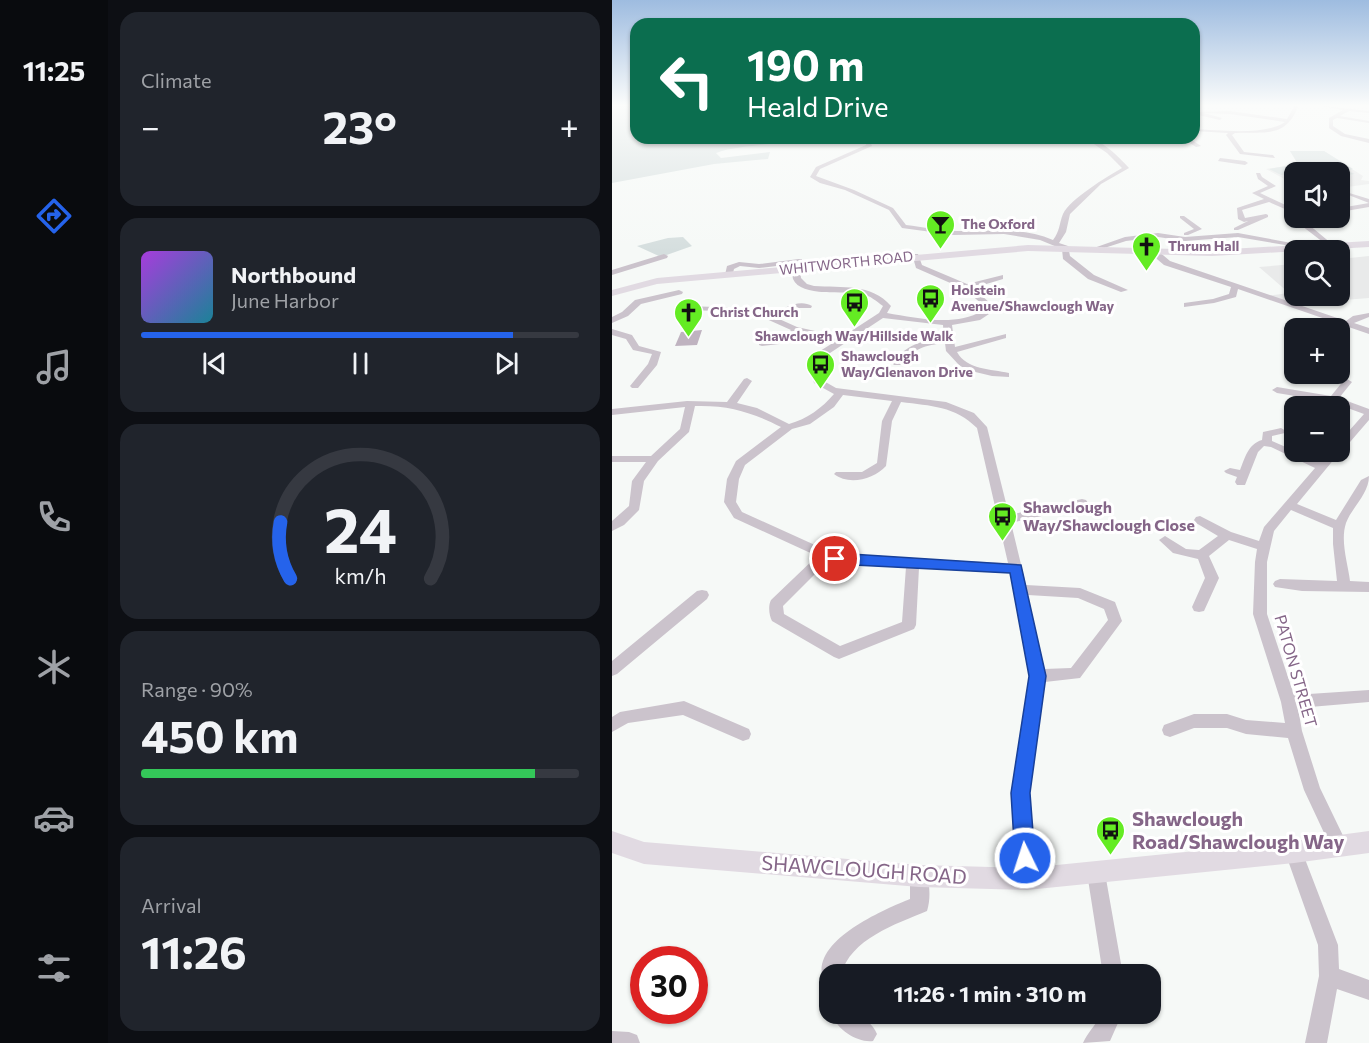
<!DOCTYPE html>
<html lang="en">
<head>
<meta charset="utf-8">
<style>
  :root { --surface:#171b24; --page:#20242c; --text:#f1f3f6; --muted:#9ea1a6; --line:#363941; --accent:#2563eb }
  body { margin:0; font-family:Commissioner,sans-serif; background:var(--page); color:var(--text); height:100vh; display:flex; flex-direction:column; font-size:22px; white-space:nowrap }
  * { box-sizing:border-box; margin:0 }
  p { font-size:20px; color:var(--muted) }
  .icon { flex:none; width:33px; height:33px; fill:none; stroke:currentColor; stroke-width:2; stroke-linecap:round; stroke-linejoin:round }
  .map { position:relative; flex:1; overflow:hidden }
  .side { display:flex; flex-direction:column; gap:12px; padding:12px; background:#0d0f14; width:504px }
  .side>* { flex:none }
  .banner { position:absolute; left:18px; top:18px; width:570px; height:126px; border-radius:18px; box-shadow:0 2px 4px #0004; background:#0b6e4f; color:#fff; overflow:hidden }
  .buttons { position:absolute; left:672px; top:162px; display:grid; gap:12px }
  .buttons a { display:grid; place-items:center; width:66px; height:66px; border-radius:12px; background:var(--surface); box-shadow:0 2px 4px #0004; font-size:30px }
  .speed { position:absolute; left:18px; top:946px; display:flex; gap:12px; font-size:30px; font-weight:700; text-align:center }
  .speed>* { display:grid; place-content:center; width:78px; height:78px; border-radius:50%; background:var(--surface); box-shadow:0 2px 4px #0004; line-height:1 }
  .speed .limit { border:9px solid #d22; background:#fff; color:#111 }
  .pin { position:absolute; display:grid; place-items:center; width:51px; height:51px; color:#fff; margin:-26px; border:3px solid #fff; border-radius:50%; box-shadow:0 2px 6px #0007 }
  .me { position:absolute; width:66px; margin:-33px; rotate:356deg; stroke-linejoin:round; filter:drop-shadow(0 0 4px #0008) }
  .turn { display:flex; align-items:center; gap:21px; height:126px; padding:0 18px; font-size:27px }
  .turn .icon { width:78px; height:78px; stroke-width:2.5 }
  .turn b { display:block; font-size:42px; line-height:51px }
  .big { font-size:45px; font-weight:700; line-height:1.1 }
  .side .tile { flex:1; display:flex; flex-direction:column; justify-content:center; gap:9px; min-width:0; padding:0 21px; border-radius:18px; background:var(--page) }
  .side .dial { align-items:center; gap:0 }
  .dial svg { height:156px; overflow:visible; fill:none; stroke:var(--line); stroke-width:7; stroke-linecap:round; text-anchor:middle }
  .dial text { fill:var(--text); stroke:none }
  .song { display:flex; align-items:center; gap:18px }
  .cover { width:72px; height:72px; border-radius:9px; background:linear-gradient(135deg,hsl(280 70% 55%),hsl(190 70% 35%)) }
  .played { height:6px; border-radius:3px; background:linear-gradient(90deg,var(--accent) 85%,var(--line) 85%) }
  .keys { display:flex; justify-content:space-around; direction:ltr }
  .heat { display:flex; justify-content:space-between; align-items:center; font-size:33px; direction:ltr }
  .charge { height:9px; border-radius:4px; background:linear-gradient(90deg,#34c759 90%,var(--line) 0) }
  .trip { position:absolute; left:207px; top:964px; width:342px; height:60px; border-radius:18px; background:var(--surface); box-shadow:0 2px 4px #0004; font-weight:700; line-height:60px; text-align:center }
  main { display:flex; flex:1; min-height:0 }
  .tab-bar { display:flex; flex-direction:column; width:108px; justify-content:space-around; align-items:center; background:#090b0e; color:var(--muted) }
  .tab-bar .icon { width:42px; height:42px }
  .tab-bar .current { color:var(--accent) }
  .tab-bar b { font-size:27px; color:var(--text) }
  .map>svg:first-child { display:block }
  .built { fill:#e9eaea }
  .green { fill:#d5dede }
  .building { fill:#bfb3c0 }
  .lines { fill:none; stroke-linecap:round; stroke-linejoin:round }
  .minor { fill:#cbc3cc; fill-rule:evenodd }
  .major { fill:#e1dae2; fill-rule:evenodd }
  .route { fill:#2563eb; stroke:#184099; stroke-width:1.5 }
  .labels { text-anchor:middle; stroke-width:6; stroke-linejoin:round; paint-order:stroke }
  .far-poi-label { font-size:14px; font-weight:bold; fill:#856688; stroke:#fff; text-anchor:start }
  .far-street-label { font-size:14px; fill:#856688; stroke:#fff }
  .poi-label { font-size:16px; font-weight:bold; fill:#856688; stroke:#fff; text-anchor:start }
  .street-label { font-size:16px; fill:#856688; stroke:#fff }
  .near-poi-label { font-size:20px; font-weight:bold; fill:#856688; stroke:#fff; text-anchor:start }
  .near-street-label { font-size:20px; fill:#856688; stroke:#fff }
</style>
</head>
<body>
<main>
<nav class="tab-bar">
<b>11:25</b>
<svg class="icon current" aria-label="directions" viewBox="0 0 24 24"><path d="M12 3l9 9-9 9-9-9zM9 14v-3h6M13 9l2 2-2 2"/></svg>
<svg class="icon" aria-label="music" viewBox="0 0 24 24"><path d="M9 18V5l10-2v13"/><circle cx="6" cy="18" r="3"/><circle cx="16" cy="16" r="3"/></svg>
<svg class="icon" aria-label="phone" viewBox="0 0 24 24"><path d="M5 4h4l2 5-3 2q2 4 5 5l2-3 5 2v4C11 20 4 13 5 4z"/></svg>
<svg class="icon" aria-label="climate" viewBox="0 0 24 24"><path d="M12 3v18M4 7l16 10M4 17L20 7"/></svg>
<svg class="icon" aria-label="car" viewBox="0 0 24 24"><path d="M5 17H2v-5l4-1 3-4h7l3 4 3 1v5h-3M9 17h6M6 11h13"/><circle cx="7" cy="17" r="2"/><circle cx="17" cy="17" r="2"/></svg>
<svg class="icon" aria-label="filters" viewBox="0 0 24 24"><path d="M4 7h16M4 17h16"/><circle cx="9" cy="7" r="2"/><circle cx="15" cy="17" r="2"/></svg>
</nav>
<section class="side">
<div class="tile"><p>Climate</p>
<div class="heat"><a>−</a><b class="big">23°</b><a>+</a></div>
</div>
<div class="tile">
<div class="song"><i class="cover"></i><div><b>Northbound</b><p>June Harbor</p></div></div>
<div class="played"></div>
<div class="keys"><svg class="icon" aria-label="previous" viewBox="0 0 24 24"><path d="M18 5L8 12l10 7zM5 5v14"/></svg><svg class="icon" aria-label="pause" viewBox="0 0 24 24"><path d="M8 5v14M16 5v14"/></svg><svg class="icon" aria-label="next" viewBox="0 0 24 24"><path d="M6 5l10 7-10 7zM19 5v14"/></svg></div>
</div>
<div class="tile dial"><svg viewBox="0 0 100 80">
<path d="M14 69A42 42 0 1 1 86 69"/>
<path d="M14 69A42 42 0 0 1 9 40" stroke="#2563eb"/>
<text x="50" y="56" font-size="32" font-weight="700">24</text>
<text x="50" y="72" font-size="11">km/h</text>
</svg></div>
<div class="tile"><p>Range · 90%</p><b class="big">450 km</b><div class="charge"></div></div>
<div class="tile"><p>Arrival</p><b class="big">11:26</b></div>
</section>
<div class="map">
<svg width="757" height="1043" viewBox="0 0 757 1043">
  <rect width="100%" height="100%" fill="#f6f9f7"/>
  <path class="built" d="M678 151H712L751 176 749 180 757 181V184L728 188V172H682V184L654 169 686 164Z
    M757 256V298L682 304 655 296 677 293 647 267 682 264V296H728V259Z"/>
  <path class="green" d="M0 105H24V138H183C158 147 130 144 104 153L109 158 158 152 156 159 102 164 0 183Z
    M678 151H712L741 169 735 171 743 174 728 176V172L699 171 669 175 657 169 686 164Z
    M71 237 80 246 49 257 25 246 56 238Z"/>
  <path class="building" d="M90 330 85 345 63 346 69 332Z"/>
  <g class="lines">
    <path class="minor" d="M683 105H687C673 139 655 131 623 133L620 135 632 152 661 155 663 158 628 154 614 135 616 133 582 131V129C607 130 653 136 673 122L618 114 592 113 610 118 608 120 582 114V112L618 111 675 119Z
      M703 105 757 111V113L737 111 728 116 757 121V123L725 118 721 120V126L733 134 757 139V143L729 136 717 128V118L731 110Z
      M230 138 258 141 260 146 208 169 204 176 242 190 281 208 294 225C311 227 328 231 345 231 377 231 411 227 441 240 448 231 447 224 451 214 458 199 496 176 510 168L495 153 473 138C489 138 507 157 517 168L489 184 458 214 454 232 447 243 456 246 458 256 482 275 516 290 509 292 476 279 451 259 450 249 428 240 392 234 342 235 290 228 277 210 233 190 208 183 198 177 204 167 254 145V143Z
      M570 138H577L589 146 584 147Z
      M608 158 633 161 636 163 633 165 606 161Z
      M644 173H648L650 177 664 186 648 193 682 209V213L657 202 630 210 633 218 654 214 656 215V217L626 230H622V228L636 221 632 222 626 219 625 208 652 199 640 193 656 186 646 179Z
      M734 192 757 199V203L734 194Z
      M757 203V207L728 212V208Z
      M568 216H572L590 229 576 235H572V233L582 229 568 218Z
      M692 218H698L696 224 720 244V246H716L690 226Z
      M546 233 573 237 626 233 701 247 697 249 626 237 573 241 546 237 514 241 483 251 479 249 513 237Z
      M539 250H545L558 261 734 321 741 316 757 313V317L742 323 757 328V334L626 289 624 297 602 303 572 307V303L601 299 617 294 619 287 552 265 539 254Z
      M52 254 56 256 55 258 0 275V270Z
      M300 254H306L310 265 355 284 391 275V279L361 288 378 303 377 314 368 320 340 325 343 347 394 334V338L345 352C355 370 379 369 397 373V377L380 376 355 370 347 365 334 351 333 343C313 345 301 349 288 365H282L280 363C294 345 310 340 332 338L331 325 271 318 215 355 208 368 210 380 224 388 334 402 362 413 375 427 397 515 470 499 474 500 476 503 474 506 399 523 414 585 468 588 503 602 510 621 468 678 433 682 416 793 424 879 422 886 415 888 408 886 406 879 400 793 419 676 398 572 307 568 304 625 302 629 227 659 222 657 160 621C157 615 156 606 159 600L205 556 122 518 112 502 115 479 124 461 169 427C139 412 117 405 83 406L77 432 46 461 32 481 27 510 12 525 0 531V521L17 506 20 481 34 462H0V456H39L68 429 73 407 0 415V409L75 401 115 402 132 379 135 378 140 381 125 403 145 408 177 424C195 419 210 408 222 394L202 383 198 368 208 351 224 341 187 332 176 343 150 346 147 345V341L170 339 179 330 139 312 74 310H71V306L140 308 158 315C171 309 187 298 200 306L199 308H185L165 318 185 327 230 337 267 313 271 306C264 301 259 296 250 294 233 290 189 298 181 279 180 276 181 272 180 269L184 267 188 269 189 278 195 284 202 286C230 288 259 283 279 306L275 313C304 318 344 327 370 311V304L352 289 304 268ZM231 395 280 401 270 421 265 463 250 472H224L222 474C237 486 262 479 274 466L280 421 289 402C319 406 343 406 365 428L396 563 225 555 130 512 124 502 127 479 133 465 180 429 198 424 222 407ZM216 561 223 564 294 567 290 622 228 646 172 614 171 606ZM416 595 466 598 492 609 496 620 459 668 432 669Z
      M187 259H190V263L147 268 128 266 122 269 120 277 113 275 115 266 127 262 147 264Z
      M67 290 71 292 70 294 29 304 16 316 0 323V317L10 312 23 300Z
      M0 329 20 335 27 346 49 352 45 365 26 388H20L18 386 36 364 40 354 21 350 14 339 0 335Z
      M735 379 740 382 727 398 757 409V420L732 449 728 450V441L752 414 719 402 665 393 660 390 665 387 719 396 732 380Z
      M669 428 674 431 673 433 660 436V441L708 462 718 452H728L685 504 724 520 749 480 757 476C757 494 740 507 734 523 728 541 736 564 738 581L757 582V592L690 591 663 587 661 584 663 581 668 579 725 581 721 544V528L679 510 662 531 655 562V614L682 695 757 690V702L686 708 690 731 708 788 736 846 733 852 727 855 721 852 692 790 676 738 634 734 615 728H582L558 737 552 735 550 730 552 725 582 714H615L634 720 673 723 669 702 641 614 643 562 645 549 617 540 597 556 607 578 592 611 587 612 582 611 580 607 593 578 586 559 561 553 547 540 553 536 574 549 587 550 606 536 584 523 582 520 584 517 588 516 619 532 647 541 652 527 703 468 659 447 652 446 646 452 633 485H625L623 482 625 477 614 473 612 471 618 468 628 470C633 458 636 444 650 440L651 432Z
      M90 590 95 591 97 595 95 599 5 674 0 676V661L85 591Z
      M72 701 137 729 139 734 137 739 131 741 71 715 16 723 0 732V717L8 712Z
      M682 843 688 846 726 945 727 969 757 980V1000L725 989 715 1043H693L707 976 706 945 673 852 676 846Z
      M484 864 490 867 493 873 511 975H491L475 873 478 867Z
      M307 867 313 870C318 881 319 899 315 911 284 924 238 939 229 975H218V984L212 982C195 942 271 910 298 899V876L301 870Z
      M220 1014C238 1014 257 1015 265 1034L261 1041C245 1043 224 1029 220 1014Z
      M489 1014H510L498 1041 471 1043C476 1032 484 1025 489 1014Z
      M0 1031 17 1032 25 1035 28 1043H0Z"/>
    <path class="major" d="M757 241V247L600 256 416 251 45 284 0 296V290L45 278 416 245 600 250Z
      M0 831 32 842 307 865 415 868 682 841 757 831V853L682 863 415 890 307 887 32 864 0 853Z"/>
  </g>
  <linearGradient id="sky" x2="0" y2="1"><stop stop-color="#9ebce0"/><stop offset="0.42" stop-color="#fbfcfb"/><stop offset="1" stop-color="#fbfcfb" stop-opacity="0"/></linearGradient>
  <rect width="757" height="251" fill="url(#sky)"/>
  <path class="route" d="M223 553 409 565 434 676 418 793 423 858 420 865 413 868 406 865 403 858 399 793 417 676 398 573 223 564 216 559Z"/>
  <defs>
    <symbol id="bar-pin" viewBox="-11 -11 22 30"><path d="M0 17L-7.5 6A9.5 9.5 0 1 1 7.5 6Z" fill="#64ec23" stroke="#fff"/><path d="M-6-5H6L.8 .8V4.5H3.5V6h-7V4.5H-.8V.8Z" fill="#111"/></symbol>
    <symbol id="church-pin" viewBox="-11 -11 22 30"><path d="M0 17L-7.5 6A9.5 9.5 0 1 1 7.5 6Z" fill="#64ec23" stroke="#fff"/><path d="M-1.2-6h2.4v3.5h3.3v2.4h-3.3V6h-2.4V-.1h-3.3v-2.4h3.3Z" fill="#111"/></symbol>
    <symbol id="bus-pin" viewBox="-11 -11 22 30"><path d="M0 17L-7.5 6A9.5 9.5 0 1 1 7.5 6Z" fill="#64ec23" stroke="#fff"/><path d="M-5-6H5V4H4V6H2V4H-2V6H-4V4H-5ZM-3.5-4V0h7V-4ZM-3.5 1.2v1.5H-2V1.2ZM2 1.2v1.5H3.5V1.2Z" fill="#111"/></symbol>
  </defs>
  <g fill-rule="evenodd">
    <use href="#bar-pin" x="312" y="208" width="33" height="45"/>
    <use href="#church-pin" x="518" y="230" width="33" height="45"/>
    <use href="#bus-pin" x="302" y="282" width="33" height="45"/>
    <use href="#bus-pin" x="226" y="286" width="33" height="45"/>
    <use href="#church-pin" x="60" y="296" width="33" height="45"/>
    <use href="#bus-pin" x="192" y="348" width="33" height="45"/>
    <use href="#bus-pin" x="374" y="500" width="33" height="45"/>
    <use href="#bus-pin" x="482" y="814" width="33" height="45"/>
  </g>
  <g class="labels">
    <g class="far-poi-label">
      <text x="349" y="229">The Oxford</text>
      <text x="556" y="251">Thrum Hall</text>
      <text x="339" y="295">Holstein<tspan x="339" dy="16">Avenue/Shawclough Way</tspan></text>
      <text x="98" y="317">Christ Church</text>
      <text x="242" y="341" text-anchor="middle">Shawclough Way/Hillside Walk</text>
      <text x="229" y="361">Shawclough<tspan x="229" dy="16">Way/Glenavon Drive</tspan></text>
    </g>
    <g class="far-street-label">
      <text transform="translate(234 263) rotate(-6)" y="5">WHITWORTH ROAD</text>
    </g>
    <g class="poi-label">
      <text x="411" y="513">Shawclough<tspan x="411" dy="18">Way/Shawclough Close</tspan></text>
    </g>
    <g class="street-label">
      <text transform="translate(684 671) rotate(74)" y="6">PATON STREET</text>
    </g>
    <g class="near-poi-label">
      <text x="520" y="826">Shawclough<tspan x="520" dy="23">Road/Shawclough Way</tspan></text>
    </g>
    <g class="near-street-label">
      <text transform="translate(252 870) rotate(4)" y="7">SHAWCLOUGH ROAD</text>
    </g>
  </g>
</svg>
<div class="buttons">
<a><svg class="icon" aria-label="sound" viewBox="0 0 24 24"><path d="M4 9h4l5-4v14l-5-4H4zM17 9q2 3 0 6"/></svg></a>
<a><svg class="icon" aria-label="search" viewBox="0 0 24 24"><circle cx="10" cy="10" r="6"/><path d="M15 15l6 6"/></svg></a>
<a>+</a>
<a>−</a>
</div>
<div class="speed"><div class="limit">30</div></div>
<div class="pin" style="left:223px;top:559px;background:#d93025"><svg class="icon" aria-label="arrive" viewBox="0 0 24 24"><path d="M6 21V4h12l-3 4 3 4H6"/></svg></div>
<svg class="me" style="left:413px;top:858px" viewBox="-20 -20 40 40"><circle r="17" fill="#2563eb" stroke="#fff" stroke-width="3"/><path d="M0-11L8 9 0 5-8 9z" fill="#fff"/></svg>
<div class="trip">11:26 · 1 min · 310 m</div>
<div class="banner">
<div class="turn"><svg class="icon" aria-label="left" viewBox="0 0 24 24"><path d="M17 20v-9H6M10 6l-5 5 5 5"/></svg><div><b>190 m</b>Heald Drive</div></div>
</div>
</div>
</main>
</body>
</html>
